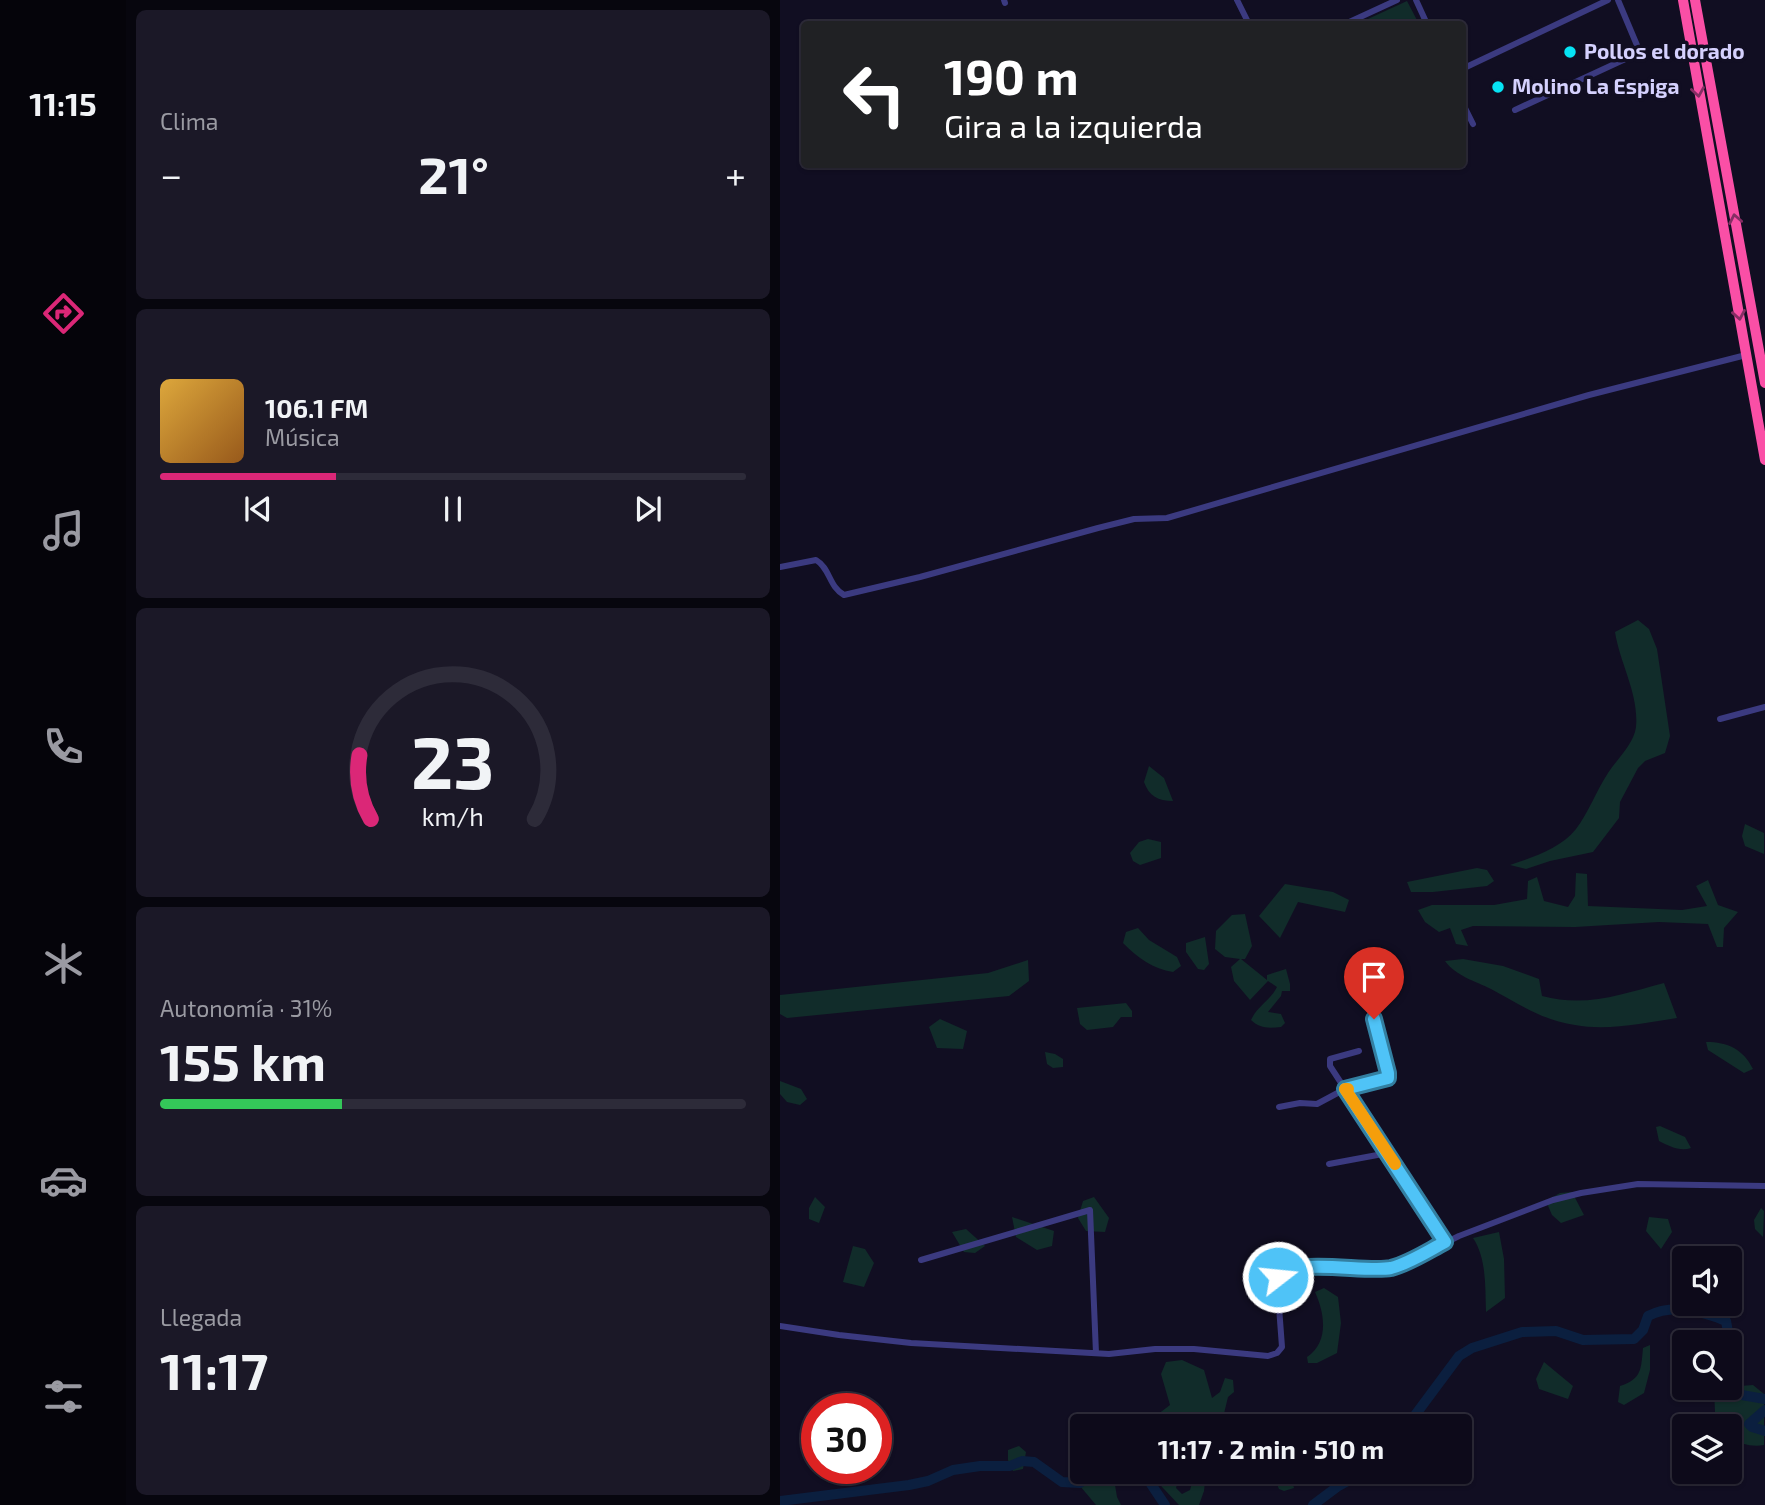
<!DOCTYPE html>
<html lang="es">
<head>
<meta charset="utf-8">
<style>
  :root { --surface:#0d0a1a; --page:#1b1827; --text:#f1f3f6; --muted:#9a9aa2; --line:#2d2b39; --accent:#db2777 }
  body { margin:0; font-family:"Exo 2",sans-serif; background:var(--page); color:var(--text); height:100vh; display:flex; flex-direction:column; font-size:26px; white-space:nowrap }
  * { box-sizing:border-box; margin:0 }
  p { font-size:23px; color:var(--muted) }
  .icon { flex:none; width:38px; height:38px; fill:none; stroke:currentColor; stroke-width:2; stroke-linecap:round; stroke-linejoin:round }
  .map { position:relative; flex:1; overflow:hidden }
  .side { display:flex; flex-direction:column; gap:10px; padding:10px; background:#07060e; width:654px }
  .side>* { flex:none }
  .guide { position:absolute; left:21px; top:21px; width:665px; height:147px; border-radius:7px; box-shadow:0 2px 5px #0004,0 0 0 2px var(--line); background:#202124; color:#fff; overflow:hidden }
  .controls { position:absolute; left:892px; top:1246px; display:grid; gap:14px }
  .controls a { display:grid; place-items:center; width:70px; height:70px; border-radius:7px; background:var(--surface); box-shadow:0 2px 5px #0004,0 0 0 2px var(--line); font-size:35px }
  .speed { position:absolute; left:21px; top:1393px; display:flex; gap:14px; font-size:35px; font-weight:700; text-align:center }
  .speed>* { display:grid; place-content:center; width:91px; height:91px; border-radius:50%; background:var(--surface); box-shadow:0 2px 5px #0004,0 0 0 2px var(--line); line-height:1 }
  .speed .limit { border:10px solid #d22; background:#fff; color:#111 }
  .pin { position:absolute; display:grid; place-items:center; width:60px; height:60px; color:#fff; margin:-72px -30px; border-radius:50% 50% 50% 0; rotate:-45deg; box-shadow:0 0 7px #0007 }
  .pin .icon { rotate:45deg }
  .me { position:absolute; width:77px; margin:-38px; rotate:74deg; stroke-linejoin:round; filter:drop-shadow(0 0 5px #0008) }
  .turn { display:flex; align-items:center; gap:24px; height:147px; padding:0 28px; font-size:32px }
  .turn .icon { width:91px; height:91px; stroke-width:2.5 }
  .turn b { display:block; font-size:49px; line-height:60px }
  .big { font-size:52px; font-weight:700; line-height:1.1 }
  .side .card { flex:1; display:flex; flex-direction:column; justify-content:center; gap:10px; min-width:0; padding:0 24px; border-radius:10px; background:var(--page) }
  .side .dial { align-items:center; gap:0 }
  .dial svg { height:182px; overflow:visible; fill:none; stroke:var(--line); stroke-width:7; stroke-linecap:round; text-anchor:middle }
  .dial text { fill:var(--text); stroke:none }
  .song { display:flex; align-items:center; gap:21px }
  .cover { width:84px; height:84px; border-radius:10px; background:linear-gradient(135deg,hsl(40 70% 55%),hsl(30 70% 35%)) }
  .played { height:7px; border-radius:4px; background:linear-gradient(90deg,var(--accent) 30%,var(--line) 30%) }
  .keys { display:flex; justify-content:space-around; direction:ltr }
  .heat { display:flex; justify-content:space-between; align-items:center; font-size:38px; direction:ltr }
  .charge { height:10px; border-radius:5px; background:linear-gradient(90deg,#34c759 31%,var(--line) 0) }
  .trip { position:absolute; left:290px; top:1414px; width:402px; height:70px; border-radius:7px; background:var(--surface); box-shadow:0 2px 5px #0004,0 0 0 2px var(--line); font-weight:700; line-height:70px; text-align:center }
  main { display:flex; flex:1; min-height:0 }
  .tabs { display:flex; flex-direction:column; width:126px; justify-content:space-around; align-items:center; background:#05040a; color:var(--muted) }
  .tabs .icon { width:49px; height:49px }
  .tabs .active { color:var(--accent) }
  .tabs b { font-size:32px; color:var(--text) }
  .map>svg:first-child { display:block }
  .green { fill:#112c2a }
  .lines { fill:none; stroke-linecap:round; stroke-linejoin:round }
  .river { stroke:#0b1f3f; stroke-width:10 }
  .street { stroke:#3b3a80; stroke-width:6 }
  .highway { stroke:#fa4fa6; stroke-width:10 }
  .oneway { stroke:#862e64 }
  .route-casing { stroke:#337fa1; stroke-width:18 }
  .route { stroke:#4fc3f7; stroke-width:12 }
  .slow { stroke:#f59e0b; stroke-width:12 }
  .poi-dot { fill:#06e3f4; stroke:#110e22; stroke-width:2.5 }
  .labels { text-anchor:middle; stroke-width:7; stroke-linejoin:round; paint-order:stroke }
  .poi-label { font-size:21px; font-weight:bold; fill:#d5d1fe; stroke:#110e22; text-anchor:start }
</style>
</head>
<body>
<main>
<nav class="tabs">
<b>11:15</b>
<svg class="icon active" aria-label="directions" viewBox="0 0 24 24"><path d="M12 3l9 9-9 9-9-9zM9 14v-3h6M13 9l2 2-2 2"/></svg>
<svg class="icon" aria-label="music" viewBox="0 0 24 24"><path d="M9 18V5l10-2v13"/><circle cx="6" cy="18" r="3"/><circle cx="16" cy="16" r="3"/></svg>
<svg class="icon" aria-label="phone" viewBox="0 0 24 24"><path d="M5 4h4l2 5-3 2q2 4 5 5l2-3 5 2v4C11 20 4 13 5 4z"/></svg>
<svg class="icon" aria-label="climate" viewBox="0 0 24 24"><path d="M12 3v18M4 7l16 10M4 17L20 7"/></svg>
<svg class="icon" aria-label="car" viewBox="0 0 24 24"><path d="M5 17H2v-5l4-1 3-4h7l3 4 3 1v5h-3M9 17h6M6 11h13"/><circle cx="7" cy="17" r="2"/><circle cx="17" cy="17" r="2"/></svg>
<svg class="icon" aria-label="filters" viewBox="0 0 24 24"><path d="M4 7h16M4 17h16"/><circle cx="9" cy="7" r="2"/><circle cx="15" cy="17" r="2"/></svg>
</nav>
<section class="side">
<div class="card"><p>Clima</p>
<div class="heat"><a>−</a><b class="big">21°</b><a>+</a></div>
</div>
<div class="card">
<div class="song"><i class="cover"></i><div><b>106.1 FM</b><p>Música</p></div></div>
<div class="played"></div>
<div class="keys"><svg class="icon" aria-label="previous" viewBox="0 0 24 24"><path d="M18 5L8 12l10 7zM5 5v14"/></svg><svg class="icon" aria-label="pause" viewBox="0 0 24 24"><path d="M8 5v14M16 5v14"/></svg><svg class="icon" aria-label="next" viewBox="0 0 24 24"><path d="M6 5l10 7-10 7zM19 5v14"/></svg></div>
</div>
<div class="card dial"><svg viewBox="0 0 100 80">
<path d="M14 69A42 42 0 1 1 86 69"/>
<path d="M14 69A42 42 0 0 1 9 41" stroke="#db2777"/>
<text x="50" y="56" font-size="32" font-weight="700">23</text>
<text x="50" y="72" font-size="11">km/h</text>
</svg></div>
<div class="card"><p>Autonomía · 31%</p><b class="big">155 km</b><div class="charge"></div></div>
<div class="card"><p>Llegada</p><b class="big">11:17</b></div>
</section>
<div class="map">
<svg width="985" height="1505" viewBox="0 0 985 1505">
  <rect width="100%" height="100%" fill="#110e22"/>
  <path class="green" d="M627 1 639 24H577Z
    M858 620 869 629 877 649 890 736 885 753 865 761 858 768 840 802 839 818 813 852 770 861 746 869 730 865C753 857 780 849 796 829 809 812 816 791 828 773 837 759 854 744 856 727 859 694 840 664 835 632Z
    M369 766 384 778 393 801C378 801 369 796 364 782Z
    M965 824 984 833V854L965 846 962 836Z
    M368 839 381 842V858L360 865 353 861 350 853 359 842Z
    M697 868 707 870 714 881 707 886 653 892H631L627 882Z
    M796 873 807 874 808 906 902 910 927 906 916 886 928 880 938 905 958 912 944 928 943 947H937L928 924 879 922 795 927 693 926 681 930 688 946 676 944 670 928 659 932 645 922 638 910 652 905H714L747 899 748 881 757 877 764 901 788 907 795 896Z
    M505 884 553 892 569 900 565 912 518 902 500 938 479 916Z
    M465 914 472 946 465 959H461L487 980V975L506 969 510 984V991H502L501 996 488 1012 501 1014 505 1023 501 1027C489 1028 480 1029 471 1020 478 1005 490 1001 497 987L488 981 470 1000 454 981 451 967 460 959 445 957 435 949 436 931 452 915Z
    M358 928 369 940 397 957 401 966 393 972C373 969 358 958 343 943L346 932Z
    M425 937 429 964 424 970 418 969 406 952V943Z
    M683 959 723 966 759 979 762 996C806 1008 842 994 884 983L897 1018C864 1023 828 1031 795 1025 764 1021 737 1003 711 989 695 981 676 976 665 961Z
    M248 960 249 981 229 996 7 1018 0 1014V995L208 973Z
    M346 1003 352 1011V1017H341L333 1027 307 1030 300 1024 297 1008Z
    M160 1019 187 1031 183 1049 157 1048 149 1027Z
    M926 1042C948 1042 963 1049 973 1069L964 1073 928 1050Z
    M265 1052 275 1054 283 1059V1067L273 1068 267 1064Z
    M0 1081 21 1089 27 1099 20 1105 7 1102 0 1094Z
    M880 1126 905 1137 911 1148C900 1152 889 1146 879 1141L876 1127Z
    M792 1192 804 1215 781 1223 772 1215 766 1201 780 1193Z
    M35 1197 45 1207 39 1223 29 1219V1208Z
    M314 1197 329 1218 325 1232 306 1231 298 1218 303 1201Z
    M981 1208 984 1211 983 1237 975 1229 974 1220Z
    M232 1217 274 1231 272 1246 257 1250 236 1237Z
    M869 1217 888 1219 892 1232 881 1249 866 1231Z
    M186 1229 205 1246 195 1253 184 1252 172 1232Z
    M719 1232 724 1259 725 1298 706 1312C705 1288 707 1259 693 1238Z
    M73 1246 85 1249 94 1263 84 1287 63 1282Z
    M544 1288 558 1297 561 1323 557 1353 537 1363H528L527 1357C549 1342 545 1314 535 1292Z
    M870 1345V1370L864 1393 844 1405 838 1402 840 1386C862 1379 861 1369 863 1348Z
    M402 1360 424 1370 432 1398 440 1392 445 1378 453 1380 454 1392 448 1397 441 1426H380V1421L373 1418 390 1405 381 1374 386 1362Z
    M764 1362 793 1386 788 1399 759 1389 756 1379Z
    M973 1385 984 1394V1445C972 1447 961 1444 950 1439V1426H946L942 1416 935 1412 934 1388Z
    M239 1446 246 1452 243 1469 233 1471 228 1460V1450Z
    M303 1463V1472H343L346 1476 334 1479 337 1497 341 1505H316L295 1480Z
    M368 1472H380L384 1474 396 1472 400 1474 396 1488 402 1494 410 1490 415 1472H426L424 1491 419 1505H399Z
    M484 1472 510 1473 514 1488 504 1491 499 1489 496 1482 484 1480Z"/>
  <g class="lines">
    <path class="river" d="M944 1388 956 1394 985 1399
      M985 1410 969 1424 972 1427 985 1431
      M627 1426 679 1356 692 1348 742 1332 776 1331 803 1340 854 1339 863 1330 868 1316C893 1303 921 1311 946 1321L948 1332 944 1342
      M363 1472 385 1505
      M0 1501 129 1485 148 1481 173 1470 200 1466H230L242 1461 254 1462 282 1482 300 1483 316 1472
      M533 1505 557 1487 584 1472"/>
    <path class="street" d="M224 0 225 3
      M457 0 469 24
      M636 0 647 24
      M565 24 617 0
      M682 69 828 0
      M682 102 693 124
      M735 110 854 55 859 50 838 0
      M0 567 36 560C50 568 49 587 64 595L140 577 318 528 354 519 387 518 809 395 966 355
      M940 719 985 707
      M579 1051 550 1059V1066L665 1242
      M499 1107 520 1103 537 1104 565 1089 608 1078 594 1019
      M549 1164 608 1153
      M141 1260 310 1210 316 1353
      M0 1326 59 1335 131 1343 329 1354 375 1349H414L488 1356 497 1353 502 1347 497 1280 504 1271 527 1268H610L635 1258 679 1236 773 1200 801 1193 858 1184 985 1186"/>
    <path class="highway" d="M903 0 985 460
      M915 0 985 383"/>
  </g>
  <defs><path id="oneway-chevron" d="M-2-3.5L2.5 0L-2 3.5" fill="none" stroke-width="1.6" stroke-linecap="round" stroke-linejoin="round" transform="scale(1.75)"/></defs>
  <g class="oneway">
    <use href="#oneway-chevron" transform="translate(918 92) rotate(81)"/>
    <use href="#oneway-chevron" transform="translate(955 219) rotate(-101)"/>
    <use href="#oneway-chevron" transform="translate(959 315) rotate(80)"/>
  </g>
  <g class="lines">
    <defs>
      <path id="route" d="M498 1277C515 1257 585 1273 611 1268 630 1263 648 1251 665 1242L565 1089 608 1078V1073L594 1019"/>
    </defs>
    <use href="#route" class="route-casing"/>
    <use href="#route" class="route"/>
    <path class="slow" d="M568 1089H565L615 1164"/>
  </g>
  <g class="poi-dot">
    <circle cx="790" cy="52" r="7"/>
    <circle cx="718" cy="87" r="7"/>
  </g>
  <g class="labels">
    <g class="poi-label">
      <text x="804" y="59">Pollos el dorado</text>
      <text x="732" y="94">Molino La Espiga</text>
    </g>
  </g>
</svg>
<div class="controls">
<a><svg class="icon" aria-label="sound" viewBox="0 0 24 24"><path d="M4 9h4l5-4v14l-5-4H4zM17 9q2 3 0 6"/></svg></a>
<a><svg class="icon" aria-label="search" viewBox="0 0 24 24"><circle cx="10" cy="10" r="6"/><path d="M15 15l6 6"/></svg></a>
<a><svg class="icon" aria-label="layers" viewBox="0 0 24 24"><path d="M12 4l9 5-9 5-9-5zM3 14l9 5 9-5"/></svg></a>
</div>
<div class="speed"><div class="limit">30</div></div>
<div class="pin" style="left:594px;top:1019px;background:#d93025"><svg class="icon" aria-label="arrive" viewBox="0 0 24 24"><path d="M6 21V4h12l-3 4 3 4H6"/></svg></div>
<svg class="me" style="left:498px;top:1277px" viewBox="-20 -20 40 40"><circle r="17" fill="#4fc3f7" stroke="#fff" stroke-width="3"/><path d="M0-11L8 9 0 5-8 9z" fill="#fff"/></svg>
<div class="trip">11:17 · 2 min · 510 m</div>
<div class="guide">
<div class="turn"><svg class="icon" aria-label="left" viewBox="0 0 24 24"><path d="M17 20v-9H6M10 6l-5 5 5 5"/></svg><div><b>190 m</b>Gira a la izquierda</div></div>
</div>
</div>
</main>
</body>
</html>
